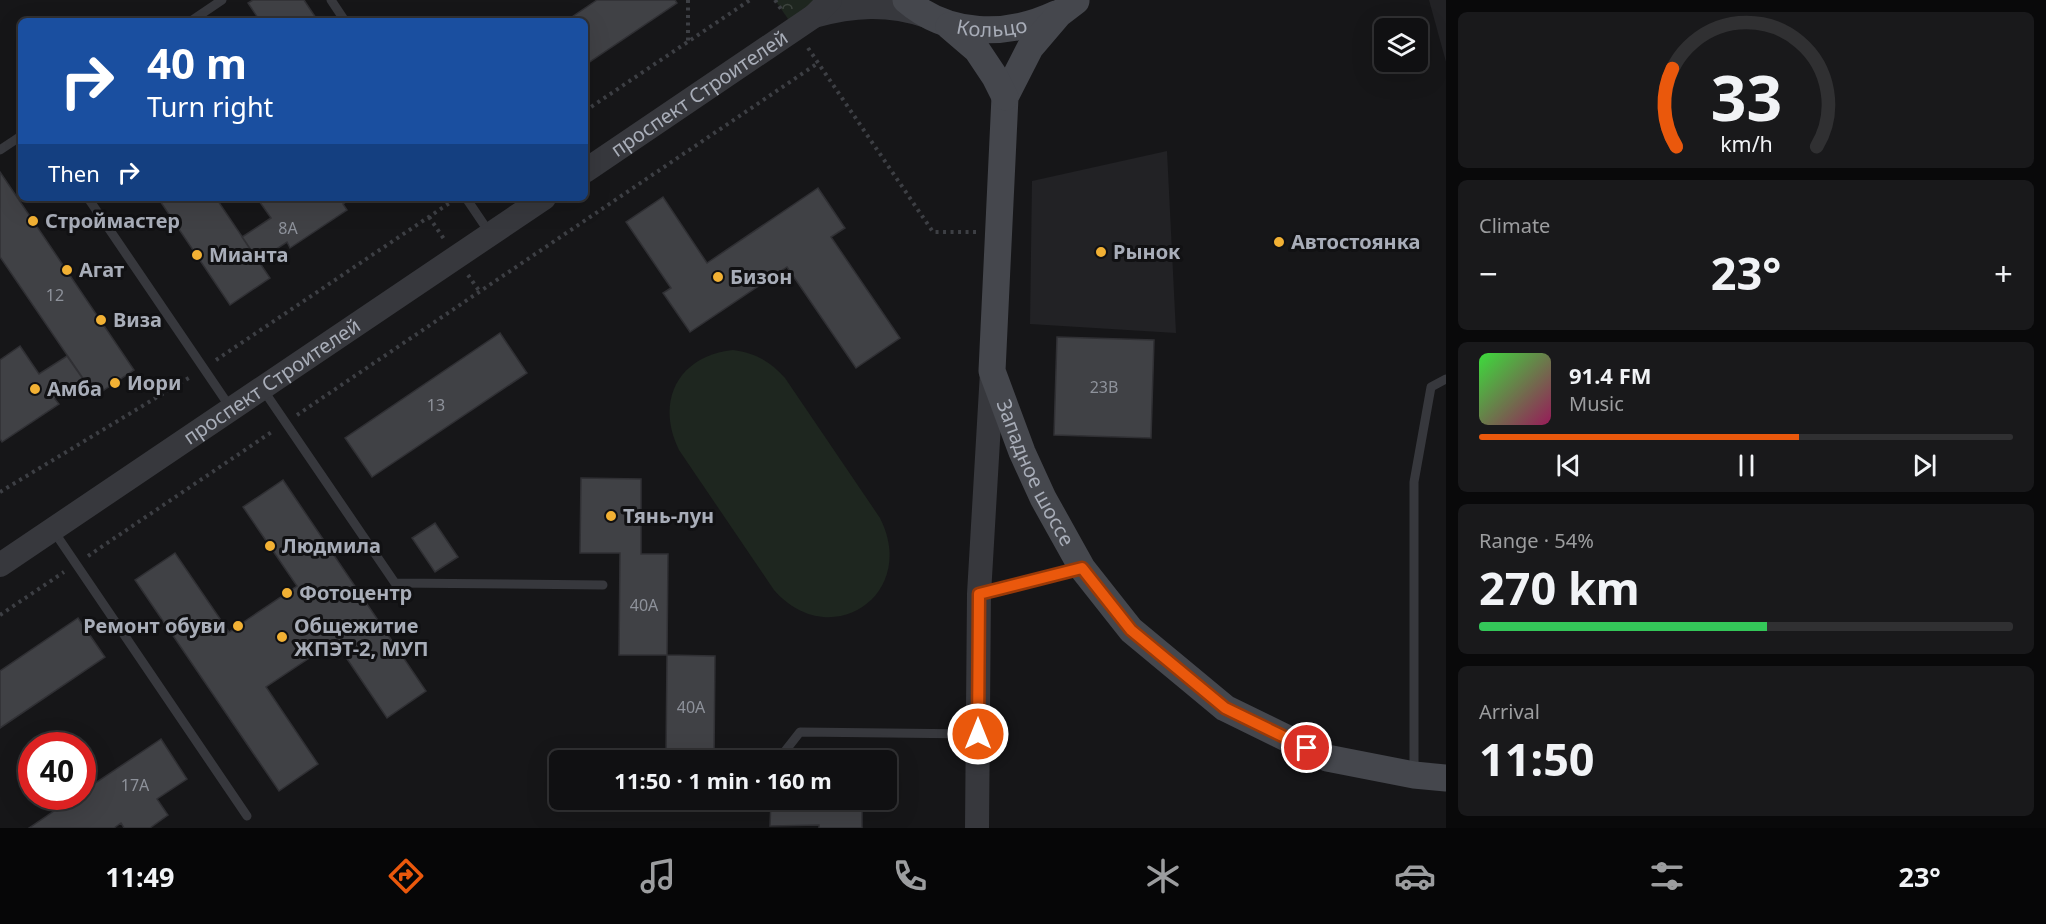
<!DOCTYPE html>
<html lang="en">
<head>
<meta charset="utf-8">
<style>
  :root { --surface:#101012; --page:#19191b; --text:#f1f3f6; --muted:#9c9d9f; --line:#303032; --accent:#ea580c }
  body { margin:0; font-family:"Noto Sans",sans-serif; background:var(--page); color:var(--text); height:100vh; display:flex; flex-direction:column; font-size:22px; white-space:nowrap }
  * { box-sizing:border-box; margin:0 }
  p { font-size:20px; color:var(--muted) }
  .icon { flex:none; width:33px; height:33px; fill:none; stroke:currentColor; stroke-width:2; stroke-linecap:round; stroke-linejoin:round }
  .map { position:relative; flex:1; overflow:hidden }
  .details { display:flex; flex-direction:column; gap:12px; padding:12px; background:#09090a; width:600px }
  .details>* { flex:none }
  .top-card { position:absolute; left:18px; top:18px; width:570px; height:183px; border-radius:9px; box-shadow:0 6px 24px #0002,0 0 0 2px var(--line); background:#1a4fa0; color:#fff; overflow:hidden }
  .controls { position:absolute; left:1374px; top:18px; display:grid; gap:12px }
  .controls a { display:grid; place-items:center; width:54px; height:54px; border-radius:9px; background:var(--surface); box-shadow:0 6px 24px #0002,0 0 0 2px var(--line); font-size:30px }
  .speed { position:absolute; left:18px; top:732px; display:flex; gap:12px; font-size:30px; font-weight:700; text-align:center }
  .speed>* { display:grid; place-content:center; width:78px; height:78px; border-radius:50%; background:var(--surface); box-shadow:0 6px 24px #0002,0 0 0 2px var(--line); line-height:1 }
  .speed .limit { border:9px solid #d22; background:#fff; color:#111 }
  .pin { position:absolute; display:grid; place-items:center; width:51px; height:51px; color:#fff; margin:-26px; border:3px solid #fff; border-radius:50%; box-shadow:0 2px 6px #0007 }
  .me { position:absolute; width:66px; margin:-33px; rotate:0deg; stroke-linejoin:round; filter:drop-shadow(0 0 4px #0008) }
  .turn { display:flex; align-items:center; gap:21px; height:126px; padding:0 30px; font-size:27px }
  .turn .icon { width:78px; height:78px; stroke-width:2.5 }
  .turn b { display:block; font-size:42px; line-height:51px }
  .then { display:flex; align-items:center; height:57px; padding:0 30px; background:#0003; gap:12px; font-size:22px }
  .big { font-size:45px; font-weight:700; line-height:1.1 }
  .details .tile { flex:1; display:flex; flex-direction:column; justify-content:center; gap:9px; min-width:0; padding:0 21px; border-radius:9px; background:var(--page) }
  .details .dial { align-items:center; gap:0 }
  .dial svg { height:156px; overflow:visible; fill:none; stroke:var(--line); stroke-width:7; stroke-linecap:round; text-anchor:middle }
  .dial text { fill:var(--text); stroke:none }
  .song { display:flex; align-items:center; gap:18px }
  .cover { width:72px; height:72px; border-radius:9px; background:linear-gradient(135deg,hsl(120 70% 55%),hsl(330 70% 35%)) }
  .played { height:6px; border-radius:3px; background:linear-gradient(90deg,var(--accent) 60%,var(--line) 60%) }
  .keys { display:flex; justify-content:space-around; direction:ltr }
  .heat { display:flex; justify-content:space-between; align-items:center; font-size:33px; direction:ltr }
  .charge { height:9px; border-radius:4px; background:linear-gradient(90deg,#34c759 54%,var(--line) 0) }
  .trip { position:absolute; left:549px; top:750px; width:348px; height:60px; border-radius:9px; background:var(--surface); box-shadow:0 6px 24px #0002,0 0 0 2px var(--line); font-weight:700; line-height:60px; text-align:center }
  .menu { display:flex; height:96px; justify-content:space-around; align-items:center; background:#060607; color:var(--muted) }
  .menu .icon { width:42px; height:42px }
  .menu .selected { color:var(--accent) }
  .menu b { font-size:27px; color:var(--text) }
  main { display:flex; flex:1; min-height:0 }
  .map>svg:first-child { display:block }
  .built { fill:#222225 }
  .green { fill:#1e261f }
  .forest { fill:url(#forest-crowns) }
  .building { fill:#404145; stroke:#303034; stroke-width:1.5 }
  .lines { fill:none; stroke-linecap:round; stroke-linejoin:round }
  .path { stroke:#3d3f44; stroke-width:4; stroke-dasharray:3 4.5; stroke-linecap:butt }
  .service { stroke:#37383d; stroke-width:9 }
  .tertiary { stroke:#37383d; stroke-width:24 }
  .secondary { stroke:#45474d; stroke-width:27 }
  .route-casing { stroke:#983908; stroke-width:15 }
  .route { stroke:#ea580c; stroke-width:10 }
  .poi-dot { fill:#f2b134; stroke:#111113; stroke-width:2 }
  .labels { text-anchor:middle; stroke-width:6; stroke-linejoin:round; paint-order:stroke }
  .number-label { font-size:16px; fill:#8e929b }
  .street-label { font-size:20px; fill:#a8adb8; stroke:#111113 }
  .poi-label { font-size:20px; font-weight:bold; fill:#a8adb8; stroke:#111113; text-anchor:start }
</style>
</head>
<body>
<main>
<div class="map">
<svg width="1446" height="828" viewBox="0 0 1446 828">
  <defs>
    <pattern id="forest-crowns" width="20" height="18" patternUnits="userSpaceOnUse" patternTransform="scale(1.5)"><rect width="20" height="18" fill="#1e261f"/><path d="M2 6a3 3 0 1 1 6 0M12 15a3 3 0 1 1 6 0" fill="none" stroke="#3c433d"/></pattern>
  </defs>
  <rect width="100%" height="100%" fill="#161618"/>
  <path class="built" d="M1429 0H1446V62Z
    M1167 151 1176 333 1030 324 1032 181Z"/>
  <path class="green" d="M733 350C755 353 770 361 785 378L880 518C919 595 830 654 774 590L679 450C655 401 678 356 733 350Z"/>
  <path class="forest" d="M775 0H830L795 29Z"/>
  <path class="building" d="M253 0H304L318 21H260L248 3Z
    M597 0H675L677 3 585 65V21H566Z
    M0 172 134 370 95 396 0 257Z
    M818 188 845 228 831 237 900 338 856 368 787 267 690 332 663 293 671 288 626 222 663 197 707 263Z
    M158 198H216L270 278 230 305Z
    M257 198H352L343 204 347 210 290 248 287 242 258 261 242 237 271 218Z
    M500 333 527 373 372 477 345 438Z
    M1057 337 1154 340 1151 438 1054 435Z
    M20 346 39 374 67 356 83 379 55 399 59 404 2 442 0 439V360Z
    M581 478 641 479V554H668L667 655H619L620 553H580Z
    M283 480 426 691 387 718 335 641 266 687 318 764 279 791 135 580 175 553 229 632 248 619 297 586 243 507Z
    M435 523 458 557 435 572 412 538Z
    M78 618 105 657 0 728V671Z
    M667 655 715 656 714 758H666Z
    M161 739 187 779 157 799 168 815 150 828H124L121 823 114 828H29L76 796H82V792Z
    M771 800H862V828H819V825L770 826Z"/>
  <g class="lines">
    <path class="path" d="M688 0V41
      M775 0 783 12
      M808 48 933 232H976
      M585 111 750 0
      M429 217 444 239
      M468 275 480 292
      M216 360 451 202
      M297 415 818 63
      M0 492 192 376
      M88 556 273 431
      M0 615 64 572"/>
    <path class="service" d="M331 0 345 21
      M191 21 222 0
      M0 150 21 136
      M88 198 230 407
      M466 198 489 232
      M262 388 395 583 603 585
      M53 530 247 816
      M980 593 1080 569
      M778 760 800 732 976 734
      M1414 772V482L1431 387 1446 379"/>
    <g class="tertiary">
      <path d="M814 16C853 5 888 3 927 16"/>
      <path id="s1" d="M585 171 814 16 830 0"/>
      <path id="s2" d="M0 565 544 198"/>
      <path d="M977 828 979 594 992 372"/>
    </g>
    <g class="secondary">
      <path id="s3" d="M906 0C949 37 1007 37 1056 14"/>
      <path id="s4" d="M1076 1 1059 14 1030 48 1005 97 992 371 1022 452 1043 498 1082 568 1131 630 1225 708 1327 758 1414 775 1446 778"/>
      <path d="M949 26 977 50 995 77 1005 97"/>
    </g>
  </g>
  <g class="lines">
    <defs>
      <path id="route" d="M978 734 979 594 1082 568 1131 630 1225 708 1307 748"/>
    </defs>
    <use href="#route" class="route-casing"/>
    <use href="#route" class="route"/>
  </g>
  <g class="poi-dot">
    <circle cx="33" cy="221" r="6"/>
    <circle cx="1279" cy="242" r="6"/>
    <circle cx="1101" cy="252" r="6"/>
    <circle cx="197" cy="255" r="6"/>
    <circle cx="67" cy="270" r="6"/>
    <circle cx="718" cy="277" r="6"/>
    <circle cx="101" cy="320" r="6"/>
    <circle cx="115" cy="383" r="6"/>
    <circle cx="35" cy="389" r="6"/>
    <circle cx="611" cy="516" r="6"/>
    <circle cx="270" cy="546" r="6"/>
    <circle cx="287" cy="593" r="6"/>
    <circle cx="238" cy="626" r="6"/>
    <circle cx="282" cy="637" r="6"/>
  </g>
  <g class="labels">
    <g class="number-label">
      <text x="288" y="234">8А</text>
      <text x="55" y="301">12</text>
      <text x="1104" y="393">23В</text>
      <text x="436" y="411">13</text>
      <text x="644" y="611">40А</text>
      <text x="691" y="713">40А</text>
      <text x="135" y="791">17А</text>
    </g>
    <g class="street-label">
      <text dy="7" stroke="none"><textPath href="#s3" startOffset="93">Кольцо</textPath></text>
      <text dy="7" stroke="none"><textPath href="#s1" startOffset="138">проспект Строителей</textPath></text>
      <text dy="7" stroke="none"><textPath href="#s2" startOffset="328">проспект Строителей</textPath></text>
      <text dy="7" stroke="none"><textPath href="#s4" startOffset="506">Западное шоссе</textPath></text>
    </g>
    <g class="poi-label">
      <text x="45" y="228">Строймастер</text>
      <text x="1291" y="249">Автостоянка</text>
      <text x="1113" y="259">Рынок</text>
      <text x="209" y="262">Мианта</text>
      <text x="79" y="277">Агат</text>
      <text x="730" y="284">Бизон</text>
      <text x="113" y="327">Виза</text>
      <text x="127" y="390">Иори</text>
      <text x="47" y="396">Амба</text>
      <text x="623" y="523">Тянь-лун</text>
      <text x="282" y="553">Людмила</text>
      <text x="299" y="600">Фотоцентр</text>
      <text x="226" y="633" text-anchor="end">Ремонт обуви</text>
      <text x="294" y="633">Общежитие<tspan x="294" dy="23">ЖПЭТ-2, МУП</tspan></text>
    </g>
  </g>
</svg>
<div class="controls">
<a><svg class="icon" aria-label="layers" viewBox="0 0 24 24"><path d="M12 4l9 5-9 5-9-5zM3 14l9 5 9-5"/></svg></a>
</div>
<div class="speed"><div class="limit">40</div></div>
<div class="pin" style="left:1307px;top:748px;background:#d93025"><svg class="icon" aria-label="arrive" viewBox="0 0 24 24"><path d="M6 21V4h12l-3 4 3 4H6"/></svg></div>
<svg class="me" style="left:978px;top:734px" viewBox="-20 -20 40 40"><circle r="17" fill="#ea580c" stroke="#fff" stroke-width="3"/><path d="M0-11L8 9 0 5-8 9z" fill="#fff"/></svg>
<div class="trip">11:50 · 1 min · 160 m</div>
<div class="top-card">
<div class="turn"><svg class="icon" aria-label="right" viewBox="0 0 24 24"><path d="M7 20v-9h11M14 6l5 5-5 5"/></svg><div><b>40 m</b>Turn right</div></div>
<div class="then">Then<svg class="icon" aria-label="right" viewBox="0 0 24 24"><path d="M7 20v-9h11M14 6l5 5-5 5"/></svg></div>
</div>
</div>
<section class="details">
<div class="tile dial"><svg viewBox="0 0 100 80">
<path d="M14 69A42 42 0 1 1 86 69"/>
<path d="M14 69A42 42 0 0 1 12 29" stroke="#ea580c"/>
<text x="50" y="56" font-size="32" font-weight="700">33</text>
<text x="50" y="72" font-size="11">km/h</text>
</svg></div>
<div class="tile"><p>Climate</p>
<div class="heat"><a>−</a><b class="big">23°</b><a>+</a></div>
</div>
<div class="tile">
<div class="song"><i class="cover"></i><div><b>91.4 FM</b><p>Music</p></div></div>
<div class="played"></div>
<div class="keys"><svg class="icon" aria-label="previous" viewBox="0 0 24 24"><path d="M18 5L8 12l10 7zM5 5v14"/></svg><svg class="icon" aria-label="pause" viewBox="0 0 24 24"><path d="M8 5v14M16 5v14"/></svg><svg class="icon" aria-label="next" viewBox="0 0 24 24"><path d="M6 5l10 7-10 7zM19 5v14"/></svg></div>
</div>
<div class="tile"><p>Range · 54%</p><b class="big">270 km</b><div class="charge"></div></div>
<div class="tile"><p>Arrival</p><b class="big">11:50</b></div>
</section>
</main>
<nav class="menu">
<b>11:49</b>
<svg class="icon selected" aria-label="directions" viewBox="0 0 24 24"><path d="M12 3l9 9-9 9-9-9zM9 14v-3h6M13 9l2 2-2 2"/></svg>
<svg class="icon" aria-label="music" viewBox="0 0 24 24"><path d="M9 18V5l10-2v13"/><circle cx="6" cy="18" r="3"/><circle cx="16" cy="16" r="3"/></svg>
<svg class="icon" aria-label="phone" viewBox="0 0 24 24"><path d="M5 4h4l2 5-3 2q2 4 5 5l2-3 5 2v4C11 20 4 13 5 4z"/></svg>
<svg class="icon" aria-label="climate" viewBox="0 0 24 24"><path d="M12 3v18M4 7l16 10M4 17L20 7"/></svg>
<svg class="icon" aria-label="car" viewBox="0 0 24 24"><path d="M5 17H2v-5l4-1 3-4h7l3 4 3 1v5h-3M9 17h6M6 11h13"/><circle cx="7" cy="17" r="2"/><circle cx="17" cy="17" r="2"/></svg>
<svg class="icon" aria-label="filters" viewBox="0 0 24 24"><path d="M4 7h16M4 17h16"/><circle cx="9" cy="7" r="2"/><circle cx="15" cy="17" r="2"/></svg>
<b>23°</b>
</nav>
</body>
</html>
